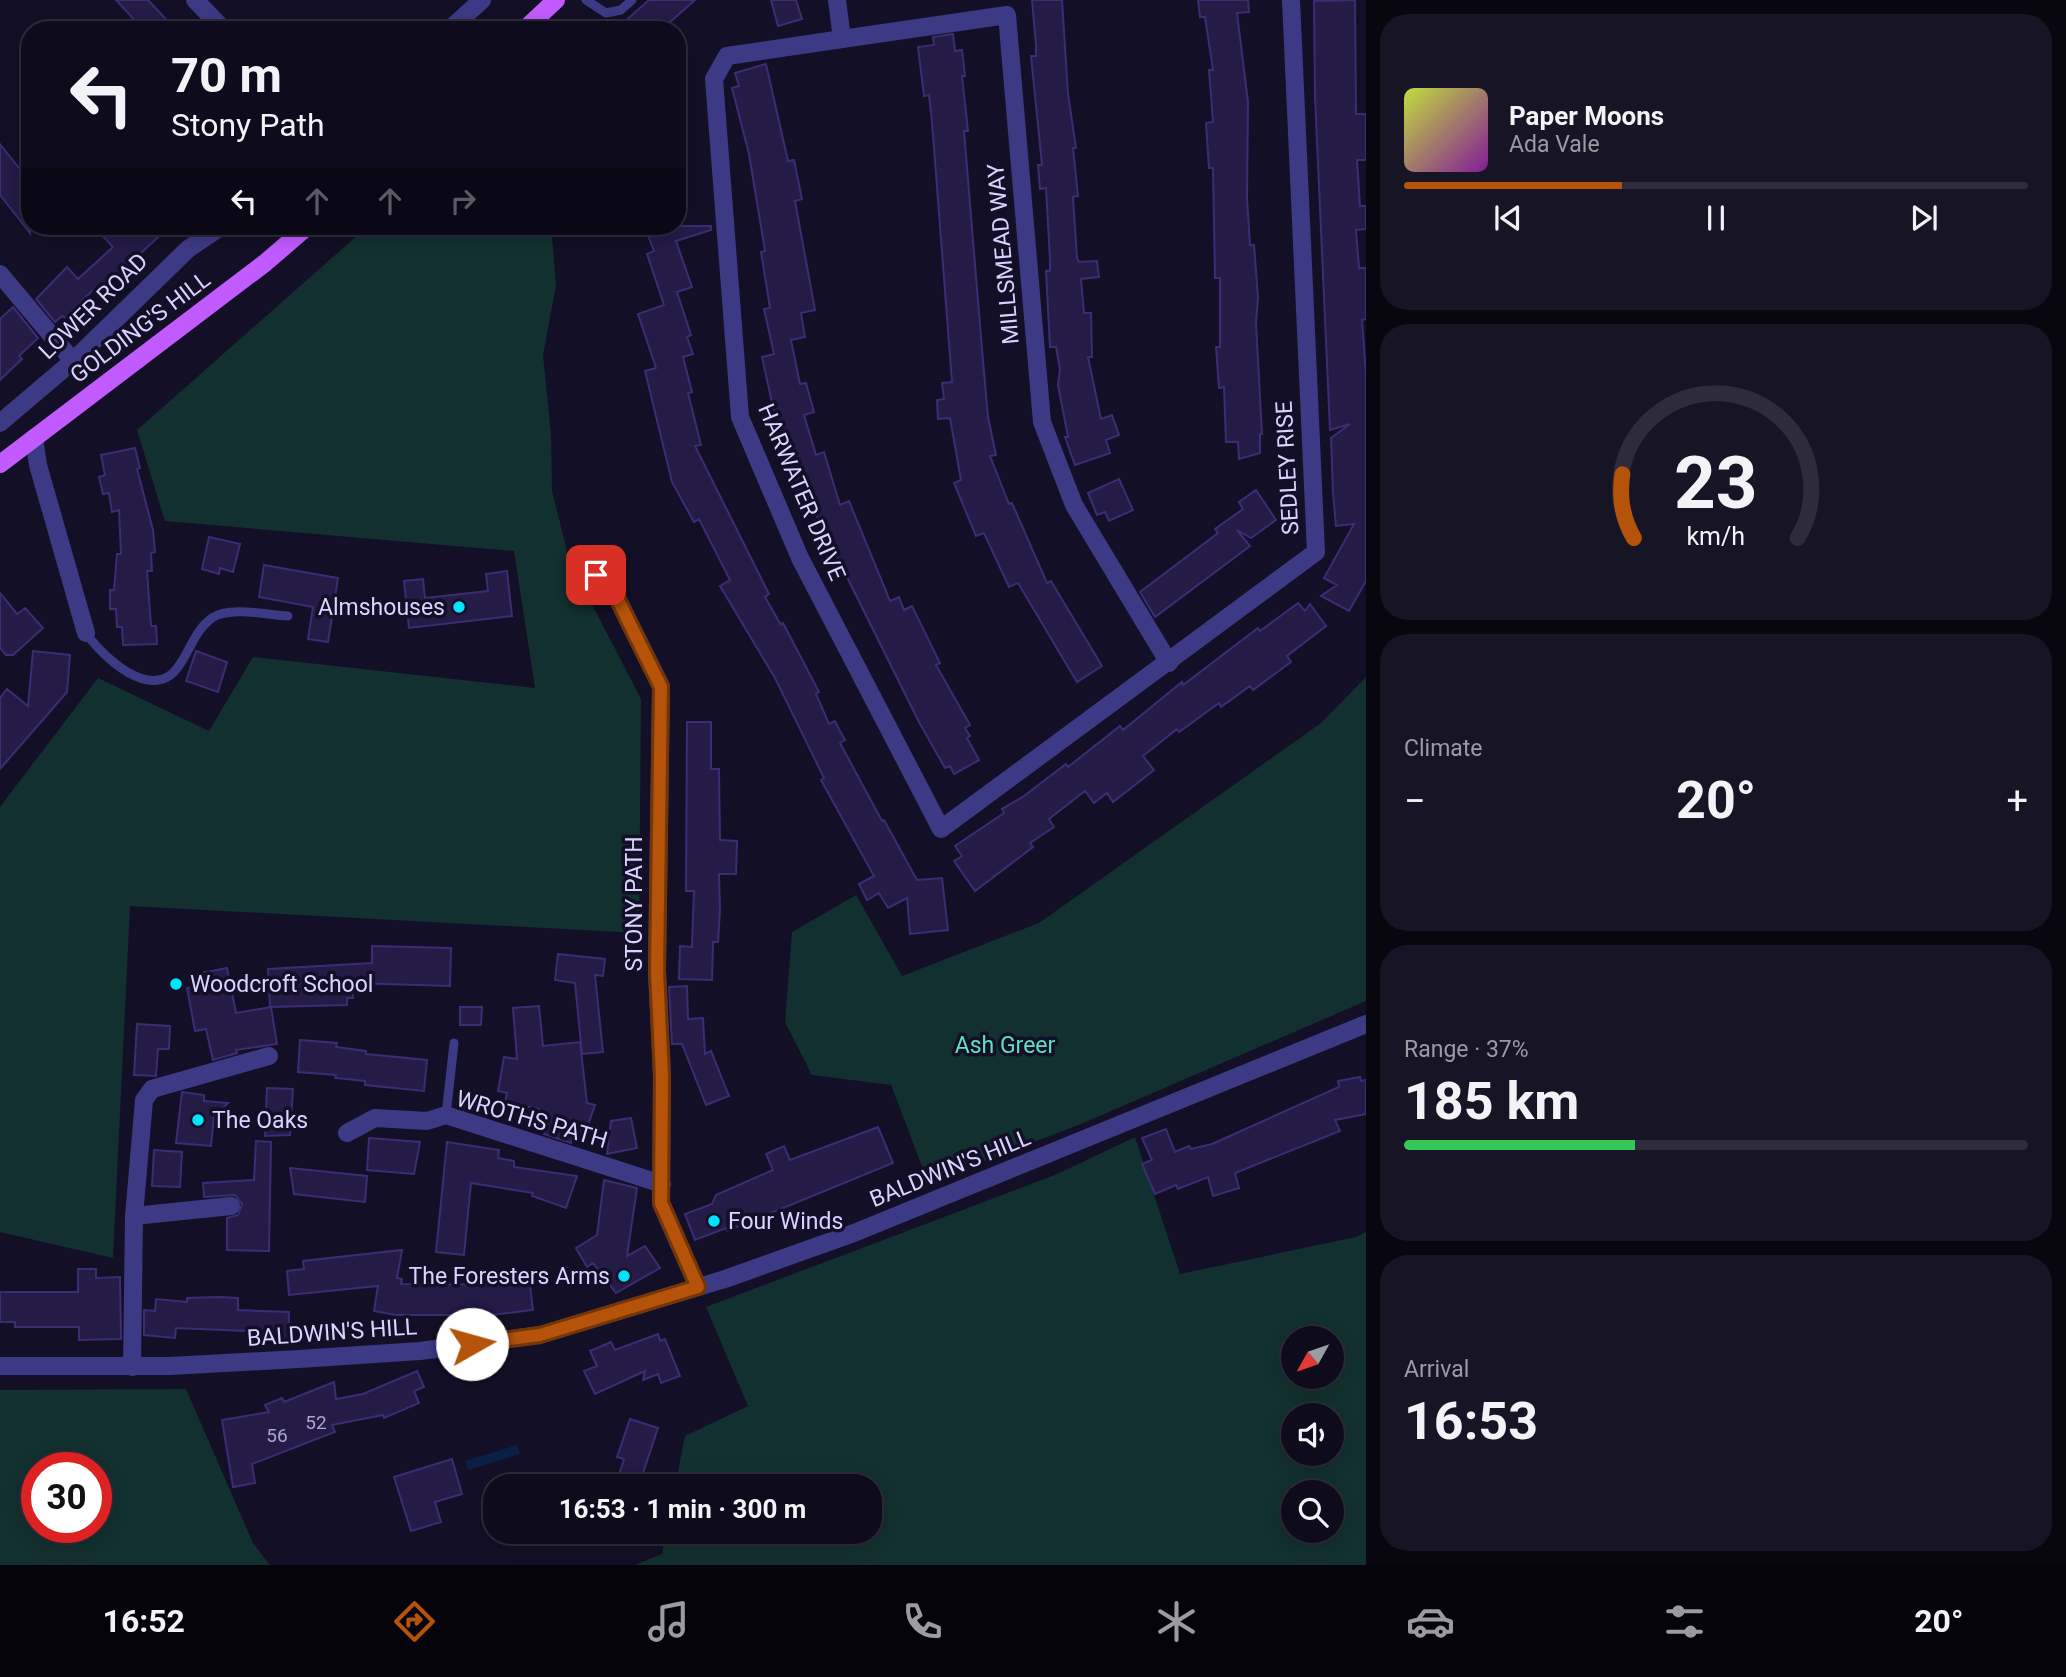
<!DOCTYPE html>
<html lang="en">
<head>
<meta charset="utf-8">
<style>
  :root { --surface:#0e0b1c; --page:#171425; --text:#f1f3f6; --muted:#9b9ba3; --line:#2e2b3b; --accent:#b45309 }
  body { margin:0; font-family:Roboto,sans-serif; background:var(--page); color:var(--text); height:100vh; display:flex; flex-direction:column; font-size:26px; white-space:nowrap }
  * { box-sizing:border-box; margin:0 }
  p { font-size:23px; color:var(--muted) }
  .icon { flex:none; width:38px; height:38px; fill:none; stroke:currentColor; stroke-width:2; stroke-linecap:round; stroke-linejoin:round }
  .map { position:relative; flex:1; overflow:hidden }
  .panel { display:flex; flex-direction:column; gap:14px; padding:14px; background:#08060f; width:700px }
  .panel>* { flex:none }
  .hud { position:absolute; left:21px; top:21px; width:665px; height:214px; border-radius:28px; box-shadow:0 4px 18px #0003,0 0 0 2px var(--line); background:#0e0b1c; color:var(--text); overflow:hidden }
  .needle { width:46px; rotate:230deg }
  .tools { position:absolute; left:1281px; top:1326px; display:grid; gap:14px }
  .tools a { display:grid; place-items:center; width:63px; height:63px; border-radius:50%; background:var(--surface); box-shadow:0 4px 18px #0003,0 0 0 2px var(--line); font-size:35px }
  .speed { position:absolute; left:21px; top:1452px; display:flex; gap:14px; font-size:35px; font-weight:700; text-align:center }
  .speed>* { display:grid; place-content:center; width:91px; height:91px; border-radius:50%; background:var(--surface); box-shadow:0 4px 18px #0003,0 0 0 2px var(--line); line-height:1 }
  .speed .limit { border:10px solid #d22; background:#fff; color:#111 }
  .pin { position:absolute; display:grid; place-items:center; width:60px; height:60px; color:#fff; margin:-30px; border-radius:14px; box-shadow:0 4px 10px #0006 }
  .me { position:absolute; width:77px; margin:-38px; rotate:83deg; stroke-linejoin:round; filter:drop-shadow(0 0 5px #0008) }
  .turn { display:flex; align-items:center; gap:24px; height:147px; padding:0 35px; font-size:32px }
  .turn .icon { width:91px; height:91px; stroke-width:2.5 }
  .turn b { display:block; font-size:49px; line-height:60px }
  .lanes { display:flex; align-items:center; height:66px; padding:0 35px; background:#0003; justify-content:center; gap:35px; direction:ltr }
  .lanes .off { opacity:.35 }
  .big { font-size:52px; font-weight:700; line-height:1.1 }
  .panel .card { flex:1; display:flex; flex-direction:column; justify-content:center; gap:10px; min-width:0; padding:0 24px; border-radius:28px; background:var(--page) }
  .panel .dial { align-items:center; gap:0 }
  .dial svg { height:182px; overflow:visible; fill:none; stroke:var(--line); stroke-width:7; stroke-linecap:round; text-anchor:middle }
  .dial text { fill:var(--text); stroke:none }
  .song { display:flex; align-items:center; gap:21px }
  .cover { width:84px; height:84px; border-radius:10px; background:linear-gradient(135deg,hsl(70 70% 55%),hsl(290 70% 35%)) }
  .played { height:7px; border-radius:4px; background:linear-gradient(90deg,var(--accent) 35%,var(--line) 35%) }
  .keys { display:flex; justify-content:space-around; direction:ltr }
  .heat { display:flex; justify-content:space-between; align-items:center; font-size:38px; direction:ltr }
  .charge { height:10px; border-radius:5px; background:linear-gradient(90deg,#34c759 37%,var(--line) 0) }
  .trip { position:absolute; left:483px; top:1474px; width:399px; height:70px; border-radius:28px; background:var(--surface); box-shadow:0 4px 18px #0003,0 0 0 2px var(--line); font-weight:700; line-height:70px; text-align:center }
  .dock { display:flex; height:112px; justify-content:space-around; align-items:center; background:#06040b; color:var(--muted) }
  .dock .icon { width:49px; height:49px }
  .dock .selected { color:var(--accent) }
  .dock b { font-size:32px; color:var(--text) }
  main { display:flex; flex:1; min-height:0 }
  .map>svg:first-child { display:block }
  .green { fill:#12302f; fill-rule:evenodd }
  .water { fill:#0a1f44 }
  .building { fill:#241b47; stroke:#3b2d73; stroke-width:2 }
  .lines { fill:none; stroke-linecap:round; stroke-linejoin:round }
  .lane { stroke:#3d3a85; stroke-width:9 }
  .street { stroke:#3d3a85; stroke-width:18 }
  .primary { stroke:#c25bff; stroke-width:18 }
  .route-casing { stroke:#753606; stroke-width:18 }
  .route { stroke:#b45309; stroke-width:12 }
  .poi-dot { fill:#00e5ff; stroke:#130f26; stroke-width:2.5 }
  .labels { text-anchor:middle; stroke-width:7; stroke-linejoin:round; paint-order:stroke }
  .number-label { font-size:19px; fill:#aca6d1 }
  .street-label { font-size:23px; fill:#d9d4ff; stroke:#130f26 }
  .poi-label { font-size:23px; fill:#d9d4ff; stroke:#130f26; text-anchor:start }
  .park-label { font-size:23px; fill:#5fe0c0; stroke:#130f26 }
</style>
</head>
<body>
<main>
<div class="map">
<svg width="1366" height="1565" viewBox="0 0 1366 1565">
  <rect width="100%" height="100%" fill="#130f26"/>
  <path class="green" d="M368 226H551L556 285 543 355 551 434 552 491 570 562 641 699 639 933 130 906 113 1258 0 1232V807L98 678 209 731 253 657 535 688 514 551 165 521 137 430Z
    M1366 677V1001L1081 1124 928 1182 891 1085 812 1075 785 1022 792 932 856 895 902 976 1039 923 1321 723Z
    M1135 1137 1180 1274 1356 1237 1366 1232V1565H635L662 1554 666 1531H870V1486H675L685 1436 748 1406 706 1307 1055 1175ZM1293 1339H1332V1377H1293ZM1293 1416H1332V1454H1293ZM1293 1493H1332V1531H1293Z
    M186 1389 253 1543 270 1565H0V1390ZM96 1468V1528H37V1468Z"/>
  <path class="water" d="M517 1445 520 1454 468 1470 465 1461Z"/>
  <path class="building" d="M116 0H148L176 30H138L141 27Z
    M649 0H695L661 30H615Z
    M771 0H796L802 19 778 26Z
    M1032 0H1062L1068 94 1076 148H1073L1078 196 1073 197 1077 258 1079 262 1097 261 1099 277 1081 279 1084 313H1091L1092 357H1088L1101 419 1112 415 1119 435 1106 440 1110 453 1075 465 1065 437H1068L1058 385 1060 369 1056 347H1050L1046 271H1050V260L1046 188 1040 189 1038 165H1042L1031 56H1036V45Z
    M1198 0H1248L1249 12 1237 13 1248 102 1247 198 1250 245H1254L1258 298 1256 323 1262 434H1260V453L1239 459 1238 442H1226L1224 387 1219 388 1216 347H1220V278H1215L1213 168H1209L1206 123 1213 122 1209 70H1213L1205 17H1200Z
    M1355 0 1356 114H1366V160H1357L1360 206H1366V229L1356 230 1359 268H1366V319L1362 320 1366 374V581L1349 611 1321 596 1337 585 1324 578 1354 524 1336 526 1333 493 1331 438 1350 424 1330 430 1315 97 1314 1Z
    M953 34 955 51 962 50 965 76H962L968 131H964L982 349 988 417 996 455 990 456 1009 504 1012 503 1047 583 1051 581 1102 666 1077 682 1018 583 1009 587 984 533 976 536 954 483 961 480 950 418 938 419 937 400 944 399 942 383 952 382 932 122 929 95 924 96 918 47 934 45 933 37Z
    M766 64 788 161 794 160 802 199 795 201 815 310 801 313 805 337 791 340 800 384 806 383 814 412 804 415 816 455 824 452 840 505 849 501 890 601 899 597 904 610 912 606 940 663 936 665 970 725 965 728 970 736 967 738 979 760 954 774 950 766 945 768 919 722 831 545 827 546 812 501 808 502 805 494 800 496 787 452 783 442 778 443 774 432 772 422 776 421 762 357 774 354 764 309 770 308 761 252 765 251 749 154 732 88 739 86 735 73Z
    M0 144 30 182V233L0 195Z
    M110 226H170L97 294 93 290 65 318 62 316 55 322 36 299 67 267 78 279 113 247 101 234Z
    M652 226H711V230L676 241 692 287 677 292 691 335 687 337 693 354 683 357 692 392 688 393 701 445 695 446 769 594 765 597 781 625 783 623 819 692 816 694 829 724 835 721 839 729 845 740 840 743 882 821 884 820 917 880 942 878 948 930 910 934 907 898 888 908 879 893 867 900 859 884 874 876 821 780 824 778 775 678 720 586 730 580 699 519 694 522 672 482 645 371 656 368 638 314 664 305 647 254 654 251 648 235 654 233Z
    M13 307 38 338 19 356 22 359 0 380V319Z
    M135 448 140 468 137 469 153 530 155 552 151 553 152 571H147L151 626H156L157 644 123 645 122 627H117L116 609H110V590H114L117 554H121L119 510 112 512 109 493 103 494 99 477 105 475 101 455Z
    M1119 479 1133 510 1109 521 1105 512 1097 515 1088 493Z
    M1256 490 1276 520 1251 538 1237 530 1250 546 1155 617 1140 592 1218 533 1215 529 1243 509 1239 502Z
    M209 537 240 544 233 572 220 568 219 574 202 569Z
    M264 565 338 578 328 642 308 639 313 607 259 597Z
    M507 571 512 616 409 628 404 581 423 579 425 598 488 591 486 574Z
    M0 593 17 614 25 608 43 628 13 655H6L0 648Z
    M1298 603 1305 611 1310 604 1326 626 1287 656 1291 662 1253 690 1250 686 1221 707 1219 703 1179 732 1177 729 1143 756 1154 770 1113 802 1107 793 1094 803 1085 791 1049 819 1054 827 1030 843 1033 847 975 891 954 861 962 856 955 846 1004 813 1002 809 1024 796 1066 764 1068 767 1120 726 1123 730 1182 682 1183 685 1258 628 1260 631Z
    M33 651 70 655 67 692 0 769V698L7 689 28 706Z
    M196 651 227 662 218 692 186 681Z
    M687 722H711V769H719L720 840 737 841 736 874H719L720 909 718 942H713L712 980 679 979 680 946 692 947 694 891H686Z
    M372 946 451 948 450 986 352 983 353 998H347V1005L270 1007 268 969 372 963Z
    M558 954 605 959 603 976 595 975 603 1052 582 1054 575 983 555 980Z
    M227 968 236 1013 271 1007 277 1044 236 1050 237 1053 213 1060 206 1029 195 1031 187 988 198 986 196 974Z
    M687 986 688 1019 703 1018 705 1054 711 1051 729 1096 706 1105 682 1044H672L669 987Z
    M539 1006 543 1046 580 1042 587 1103 595 1105 585 1134 575 1131 571 1143 544 1134 548 1123 536 1119 539 1109 505 1102 507 1093 498 1091 504 1057 517 1059 513 1008Z
    M460 1007H482L481 1025H460Z
    M137 1024 170 1026 169 1049H158L156 1076 134 1075Z
    M300 1040 337 1043 336 1047 366 1051V1054L427 1060 424 1091 365 1085V1081L335 1078 336 1075 298 1072Z
    M1360 1077 1361 1081 1366 1080V1114L1335 1120 1340 1131 1235 1173 1239 1188 1213 1196 1208 1177 1178 1189 1176 1185 1155 1194 1142 1164 1152 1160 1142 1138 1166 1129 1175 1152 1189 1146 1191 1149 1212 1144 1339 1087 1338 1081Z
    M267 1088 293 1089 290 1135 265 1136Z
    M182 1092 204 1095V1101L228 1103 214 1116 211 1146 176 1143Z
    M631 1118 637 1148 607 1154 611 1121Z
    M878 1127 893 1163 727 1231 726 1228 695 1240 685 1214 712 1204 716 1195 773 1170 766 1154 784 1146 790 1160Z
    M369 1138 420 1142 414 1174 367 1170Z
    M256 1141 271 1142 269 1251 227 1250V1218L238 1215 242 1204 235 1195 204 1197 203 1183 254 1180Z
    M447 1142 499 1150 498 1158 514 1161V1167L577 1176 566 1208 532 1196 533 1193 471 1183 464 1255 436 1252Z
    M154 1150 182 1152 180 1187 152 1186Z
    M290 1168 367 1176 365 1202 294 1194Z
    M604 1180 637 1188 627 1256 645 1246 660 1268 616 1293 593 1263 587 1267 576 1248 597 1235Z
    M402 1250 397 1278 402 1279 401 1284 530 1285 533 1310 491 1315H396L374 1311 378 1286 289 1295 287 1271 304 1269 303 1261Z
    M78 1269H96V1278L120 1277 121 1339 79 1340V1327H15V1322H0V1292H78Z
    M219 1297 238 1298V1310L289 1312 288 1342 247 1341V1331L176 1328 175 1338 144 1335V1310L155 1311 156 1299 187 1302V1298Z
    M658 1334 660 1341 665 1339 680 1376 661 1383 658 1374 643 1380 645 1371 595 1394 584 1371 597 1366 590 1351 611 1342 615 1350Z
    M417 1371 424 1387 414 1391 419 1403 384 1418 383 1415 332 1425 335 1432 252 1464 255 1483 233 1487 222 1420 269 1412 265 1405 282 1398 284 1402 334 1382 336 1399 363 1394Z
    M630 1419 658 1428 639 1485 618 1478 624 1459 617 1457Z
    M452 1459 462 1494 435 1502 441 1522 411 1531 394 1477Z"/>
  <g class="lines">
    <path class="lane" d="M586 0 606 13 621 10 632 0
      M262 30 266 26
      M86 633C102 656 152 704 178 667 190 651 195 630 212 618 230 606 267 615 288 616
      M446 1115 454 1043"/>
    <path class="street" d="M195 0 224 30
      M837 0 842 39 1007 15 1042 422 1074 505 1169 663
      M449 30 482 0
      M842 39 727 56 714 79 740 417 800 558 941 829 1316 552 1291 0
      M0 274 73 361
      M0 423 73 361 188 249 222 226
      M34 438 38 465 86 633
      M596 575 618 600 661 686 657 971 662 1076 661 1203 698 1287
      M347 1133 375 1118 427 1121 446 1115 662 1184
      M134 1216 231 1206
      M0 1366H170L299 1359 420 1351 540 1335 725 1279 854 1233 1366 1024
      M132 1367 134 1216 144 1100 152 1089 269 1056"/>
    <path class="primary" d="M524 30 556 0
      M0 464 265 263 308 226"/>
  </g>
  <g class="lines">
    <defs>
      <path id="route" d="M472 1344 540 1335 698 1287 661 1203 662 1076 657 971 661 687 618 600 596 575"/>
    </defs>
    <use href="#route" class="route-casing"/>
    <use href="#route" class="route"/>
  </g>
  <g class="poi-dot">
    <circle cx="459" cy="607" r="7"/>
    <circle cx="176" cy="984" r="7"/>
    <circle cx="198" cy="1120" r="7"/>
    <circle cx="714" cy="1221" r="7"/>
    <circle cx="624" cy="1276" r="7"/>
  </g>
  <g class="labels">
    <g class="number-label">
      <text x="316" y="1429">52</text>
      <text x="277" y="1442">56</text>
    </g>
    <g class="street-label">
      <text transform="translate(1003 254) rotate(-95)" y="8">MILLSMEAD WAY</text>
      <text transform="translate(93 306) rotate(-44)" y="8">LOWER ROAD</text>
      <text transform="translate(140 327) rotate(-37)" y="8">GOLDING'S HILL</text>
      <text transform="translate(1287 468) rotate(-93)" y="8">SEDLEY RISE</text>
      <text transform="translate(802 492) rotate(67)" y="8">HARWATER DRIVE</text>
      <text transform="translate(634 904) rotate(-90)" y="8">STONY PATH</text>
      <text transform="translate(532 1119) rotate(16)" y="8">WROTHS PATH</text>
      <text transform="translate(950 1168) rotate(-22)" y="8">BALDWIN'S HILL</text>
      <text transform="translate(332 1332) rotate(-4)" y="8">BALDWIN'S HILL</text>
    </g>
    <g class="poi-label">
      <text x="445" y="615" text-anchor="end">Almshouses</text>
      <text x="190" y="992">Woodcroft School</text>
      <text x="212" y="1128">The Oaks</text>
      <text x="728" y="1229">Four Winds</text>
      <text x="610" y="1284" text-anchor="end">The Foresters Arms</text>
    </g>
    <g class="park-label">
      <text x="1005" y="1053">Ash Greer</text>
    </g>
  </g>
</svg>
<div class="tools">
<a><svg class="needle" viewBox="-14 -14 28 28"><path d="M0-13l5 13h-10z" fill="#e53935"/><path d="M0 13l5-13h-10z" fill="#9b9ba3"/></svg></a>
<a><svg class="icon" aria-label="sound" viewBox="0 0 24 24"><path d="M4 9h4l5-4v14l-5-4H4zM17 9q2 3 0 6"/></svg></a>
<a><svg class="icon" aria-label="search" viewBox="0 0 24 24"><circle cx="10" cy="10" r="6"/><path d="M15 15l6 6"/></svg></a>
</div>
<div class="speed"><div class="limit">30</div></div>
<div class="pin" style="left:596px;top:575px;background:#d93025"><svg class="icon" aria-label="arrive" viewBox="0 0 24 24"><path d="M6 21V4h12l-3 4 3 4H6"/></svg></div>
<svg class="me" style="left:472px;top:1344px" viewBox="-20 -20 40 40"><circle r="19" fill="#fff"/><path d="M0-13L10 11 0 6-10 11z" fill="#b45309"/></svg>
<div class="trip">16:53 · 1 min · 300 m</div>
<div class="hud">
<div class="turn"><svg class="icon" aria-label="left" viewBox="0 0 24 24"><path d="M17 20v-9H6M10 6l-5 5 5 5"/></svg><div><b>70 m</b>Stony Path</div></div>
<div class="lanes"><svg class="icon" aria-label="left" viewBox="0 0 24 24"><path d="M17 20v-9H6M10 6l-5 5 5 5"/></svg><svg class="icon off" aria-label="ahead" viewBox="0 0 24 24"><path d="M12 20V5M6 11l6-6 6 6"/></svg><svg class="icon off" aria-label="ahead" viewBox="0 0 24 24"><path d="M12 20V5M6 11l6-6 6 6"/></svg><svg class="icon off" aria-label="right" viewBox="0 0 24 24"><path d="M7 20v-9h11M14 6l5 5-5 5"/></svg></div>
</div>
</div>
<section class="panel">
<div class="card">
<div class="song"><i class="cover"></i><div><b>Paper Moons</b><p>Ada Vale</p></div></div>
<div class="played"></div>
<div class="keys"><svg class="icon" aria-label="previous" viewBox="0 0 24 24"><path d="M18 5L8 12l10 7zM5 5v14"/></svg><svg class="icon" aria-label="pause" viewBox="0 0 24 24"><path d="M8 5v14M16 5v14"/></svg><svg class="icon" aria-label="next" viewBox="0 0 24 24"><path d="M6 5l10 7-10 7zM19 5v14"/></svg></div>
</div>
<div class="card dial"><svg viewBox="0 0 100 80">
<path d="M14 69A42 42 0 1 1 86 69"/>
<path d="M14 69A42 42 0 0 1 9 41" stroke="#b45309"/>
<text x="50" y="56" font-size="32" font-weight="700">23</text>
<text x="50" y="72" font-size="11">km/h</text>
</svg></div>
<div class="card"><p>Climate</p>
<div class="heat"><a>−</a><b class="big">20°</b><a>+</a></div>
</div>
<div class="card"><p>Range · 37%</p><b class="big">185 km</b><div class="charge"></div></div>
<div class="card"><p>Arrival</p><b class="big">16:53</b></div>
</section>
</main>
<nav class="dock">
<b>16:52</b>
<svg class="icon selected" aria-label="directions" viewBox="0 0 24 24"><path d="M12 3l9 9-9 9-9-9zM9 14v-3h6M13 9l2 2-2 2"/></svg>
<svg class="icon" aria-label="music" viewBox="0 0 24 24"><path d="M9 18V5l10-2v13"/><circle cx="6" cy="18" r="3"/><circle cx="16" cy="16" r="3"/></svg>
<svg class="icon" aria-label="phone" viewBox="0 0 24 24"><path d="M5 4h4l2 5-3 2q2 4 5 5l2-3 5 2v4C11 20 4 13 5 4z"/></svg>
<svg class="icon" aria-label="climate" viewBox="0 0 24 24"><path d="M12 3v18M4 7l16 10M4 17L20 7"/></svg>
<svg class="icon" aria-label="car" viewBox="0 0 24 24"><path d="M5 17H2v-5l4-1 3-4h7l3 4 3 1v5h-3M9 17h6M6 11h13"/><circle cx="7" cy="17" r="2"/><circle cx="17" cy="17" r="2"/></svg>
<svg class="icon" aria-label="filters" viewBox="0 0 24 24"><path d="M4 7h16M4 17h16"/><circle cx="9" cy="7" r="2"/><circle cx="15" cy="17" r="2"/></svg>
<b>20°</b>
</nav>
</body>
</html>
